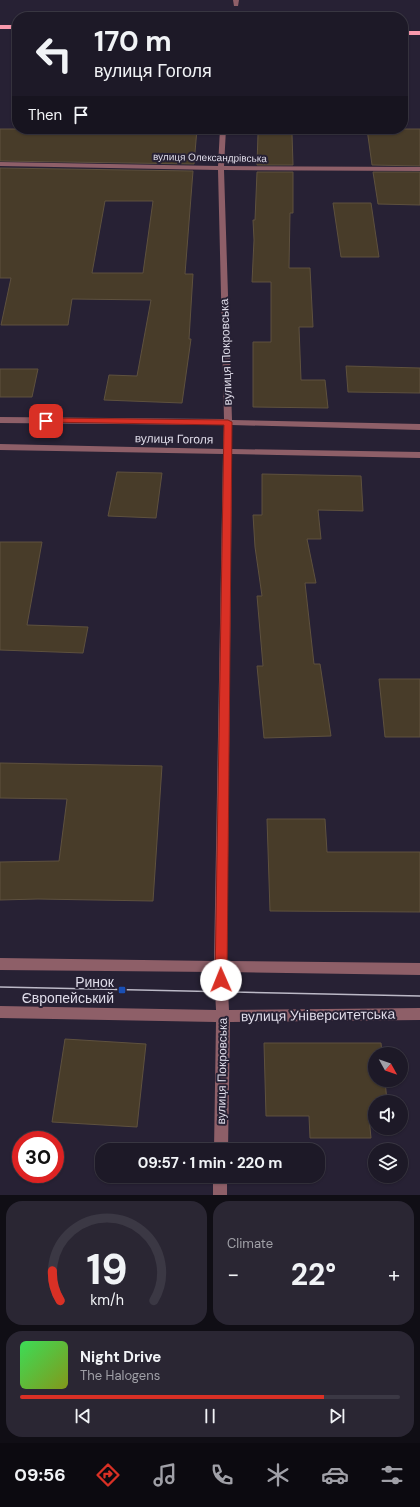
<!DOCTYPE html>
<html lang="en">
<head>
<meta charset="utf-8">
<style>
  :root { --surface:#1d1927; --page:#2a2633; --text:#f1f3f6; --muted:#a0a0a7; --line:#3b3844; --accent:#d93025 }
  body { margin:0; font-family:"DM Sans",sans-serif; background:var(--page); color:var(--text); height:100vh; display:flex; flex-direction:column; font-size:15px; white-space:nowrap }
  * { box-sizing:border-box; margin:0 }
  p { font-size:13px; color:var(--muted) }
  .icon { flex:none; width:22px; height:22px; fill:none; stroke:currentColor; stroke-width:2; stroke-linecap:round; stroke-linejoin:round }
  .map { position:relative; height:1195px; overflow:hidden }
  .details { display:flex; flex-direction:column; gap:6px; padding:6px; background:#100e15; flex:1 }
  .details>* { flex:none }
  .top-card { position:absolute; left:12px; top:12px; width:396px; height:122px; border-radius:16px; box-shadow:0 1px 3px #0004,0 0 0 1px var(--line); background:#1d1927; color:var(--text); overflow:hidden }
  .needle { width:26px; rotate:130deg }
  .fabs { position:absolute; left:368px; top:1047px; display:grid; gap:8px }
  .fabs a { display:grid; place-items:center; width:40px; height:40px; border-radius:50%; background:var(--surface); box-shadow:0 1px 3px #0004,0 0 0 1px var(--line); font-size:20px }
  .speed { position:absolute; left:12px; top:1131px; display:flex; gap:8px; font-size:20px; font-weight:700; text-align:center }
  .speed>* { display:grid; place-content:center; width:52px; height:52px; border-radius:50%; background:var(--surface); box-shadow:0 1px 3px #0004,0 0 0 1px var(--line); line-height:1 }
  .speed .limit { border:6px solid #d22; background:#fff; color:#111 }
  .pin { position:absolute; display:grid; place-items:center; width:34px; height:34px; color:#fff; margin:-17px; border-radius:8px; box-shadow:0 2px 6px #0006 }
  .me { position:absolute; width:44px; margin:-22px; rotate:359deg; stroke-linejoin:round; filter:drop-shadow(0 0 3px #0008) }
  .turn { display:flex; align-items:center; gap:14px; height:84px; padding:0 16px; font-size:18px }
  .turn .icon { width:52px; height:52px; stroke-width:2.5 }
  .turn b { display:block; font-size:28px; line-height:34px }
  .then { display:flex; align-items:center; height:38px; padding:0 16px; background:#0003; gap:8px; font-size:15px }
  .big { font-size:30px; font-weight:700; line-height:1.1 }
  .details .tile { flex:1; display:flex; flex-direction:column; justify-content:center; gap:6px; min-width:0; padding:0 14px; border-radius:16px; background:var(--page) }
  .details .dial { align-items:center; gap:0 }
  .dial svg { height:104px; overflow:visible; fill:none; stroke:var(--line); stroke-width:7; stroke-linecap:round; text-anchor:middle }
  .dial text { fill:var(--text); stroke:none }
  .song { display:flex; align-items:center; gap:12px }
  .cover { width:48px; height:48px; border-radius:6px; background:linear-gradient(135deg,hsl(130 70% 55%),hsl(70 70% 35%)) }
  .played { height:4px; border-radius:2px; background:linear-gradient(90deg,var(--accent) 80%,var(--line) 80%) }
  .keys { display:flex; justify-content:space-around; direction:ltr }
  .heat { display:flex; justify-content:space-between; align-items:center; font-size:22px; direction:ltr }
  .details .tiles { flex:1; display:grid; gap:6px; grid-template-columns:1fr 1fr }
  .tile:last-child { grid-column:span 2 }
  .trip { position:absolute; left:95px; top:1143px; width:230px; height:40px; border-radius:16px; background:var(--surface); box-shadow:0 1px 3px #0004,0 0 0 1px var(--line); font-weight:700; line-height:40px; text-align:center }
  .dock { display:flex; height:64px; justify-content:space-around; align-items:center; background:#0c0a10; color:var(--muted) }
  .dock .icon { width:28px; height:28px }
  .dock .active { color:var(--accent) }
  .dock b { font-size:18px; color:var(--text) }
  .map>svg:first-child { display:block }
  .building { fill:#483c29; stroke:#5e513e; fill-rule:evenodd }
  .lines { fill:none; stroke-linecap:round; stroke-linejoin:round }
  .minor { fill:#8e5f68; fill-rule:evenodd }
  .major { fill:#f898ac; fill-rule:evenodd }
  .tram { stroke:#bcb9c7; stroke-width:1.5 }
  .route { fill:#d93025; stroke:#8d1f18 }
  .transit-dot { fill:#1a4fb4; stroke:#272134; stroke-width:1.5 }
  .labels { text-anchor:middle; stroke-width:4; stroke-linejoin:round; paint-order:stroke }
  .far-street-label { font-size:10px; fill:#dfdce9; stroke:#272134 }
  .street-label { font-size:12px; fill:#dfdce9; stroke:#272134 }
  .near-poi-label { font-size:14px; fill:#dfdce9; stroke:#272134; text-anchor:end }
  .near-street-label { font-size:14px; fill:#dfdce9; stroke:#272134 }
</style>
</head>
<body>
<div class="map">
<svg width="420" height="1195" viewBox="0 0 420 1195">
  <rect width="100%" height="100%" fill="#272134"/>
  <path class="building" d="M0 129H63L62 132 197 129 194 164 0 161Z
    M367 129H420V166L372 165Z
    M258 134H292L293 165H257Z
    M0 168 193 171 185 274H193L189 339H191L182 403 104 400 109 375 137 376 151 300 72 299 68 325H1L11 278H0ZM105 201H153L143 273H92Z
    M257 172H293V213H290L289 268H310L313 327H299L301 380H325L328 408 253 407V342H271V282H252L254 240 253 220H255Z
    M373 172H420V205L378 204Z
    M333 203H371L379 257H341Z
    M346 366 420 368V393L348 392Z
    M0 369H38L32 397H0Z
    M117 472 162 473 156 518 108 516Z
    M262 474 361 476 363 511 318 510 321 539H307L316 583H305L314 664H320L331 736 264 738 257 666H263L257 596H262L255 547 253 515H262Z
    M0 542H42L27 625 88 627 83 653 0 650Z
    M379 679H420V737H385Z
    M0 763 162 766 153 901 38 899 0 900V862L59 861 67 799 0 798Z
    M267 819H325L327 852H420V912L270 911Z
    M65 1039 146 1044 137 1127 52 1122Z
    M264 1043H381L382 1054H375V1080H385L387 1102H375V1117H369L371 1138H310L309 1116H266Z"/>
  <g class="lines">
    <path class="minor" d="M233 0H239L238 6H234Z
      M220 129H226L224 166 420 167V171L224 170 232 420 420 424V430L232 425V449L420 452V458L232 454 227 961 420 963V975L227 972 229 1010 420 1008V1020L230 1022 228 1150H214L216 1022 0 1018V1006L216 1010 214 972 0 970V958L214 961 223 454 0 450V444L223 449 224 425 0 423V417L224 419 218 170 0 166V162L218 166Z
      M213 1176H227V1195H213Z"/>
    <path class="major" d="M0 25H17V29H0Z
      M403 31H420V35H403Z"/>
    <path class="tram" d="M0 987 420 996"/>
  </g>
  <path class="route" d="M46 418 228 420 232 422 227 980 225 983 221 985 217 983 215 980 224 425 43 422 42 421Z"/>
  <rect class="transit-dot" x="118" y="986" width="8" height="8" rx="2"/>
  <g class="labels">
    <g class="far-street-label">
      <text transform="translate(210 157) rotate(1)" y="4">вулиця Олександрівська</text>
    </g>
    <g class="street-label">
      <text transform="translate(226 352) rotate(-92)" y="4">вулиця Покровська</text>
      <text transform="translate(174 439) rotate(1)" y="4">вулиця Гоголя</text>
      <text transform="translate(222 1071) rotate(-89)" y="4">вулиця Покровська</text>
    </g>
    <g class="near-poi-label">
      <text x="114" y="987">Ринок<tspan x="114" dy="16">Європейський</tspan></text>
    </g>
    <g class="near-street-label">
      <text transform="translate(318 1015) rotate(-1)" y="5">вулиця Університетська</text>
    </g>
  </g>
</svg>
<div class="fabs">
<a><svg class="needle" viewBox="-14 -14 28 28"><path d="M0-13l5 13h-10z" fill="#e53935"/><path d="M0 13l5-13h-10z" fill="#a0a0a7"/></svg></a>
<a><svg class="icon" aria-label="sound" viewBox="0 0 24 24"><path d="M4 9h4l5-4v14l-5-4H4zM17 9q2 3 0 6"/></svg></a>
<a><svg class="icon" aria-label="layers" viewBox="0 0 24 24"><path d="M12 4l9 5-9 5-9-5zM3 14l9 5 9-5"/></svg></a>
</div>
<div class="speed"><div class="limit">30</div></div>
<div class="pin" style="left:46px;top:421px;background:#d93025"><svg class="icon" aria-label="arrive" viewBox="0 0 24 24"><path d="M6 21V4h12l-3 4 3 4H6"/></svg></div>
<svg class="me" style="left:221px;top:980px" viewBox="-20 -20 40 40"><circle r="19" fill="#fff"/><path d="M0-13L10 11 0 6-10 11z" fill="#d93025"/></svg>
<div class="trip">09:57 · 1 min · 220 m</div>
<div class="top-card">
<div class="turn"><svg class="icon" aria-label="left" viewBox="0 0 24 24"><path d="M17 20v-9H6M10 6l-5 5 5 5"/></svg><div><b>170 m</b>вулиця Гоголя</div></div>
<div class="then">Then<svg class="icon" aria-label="arrive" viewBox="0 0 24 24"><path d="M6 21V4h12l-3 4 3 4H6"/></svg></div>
</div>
</div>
<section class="details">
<div class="tiles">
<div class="tile dial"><svg viewBox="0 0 100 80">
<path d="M14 69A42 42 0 1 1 86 69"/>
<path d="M14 69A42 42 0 0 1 8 46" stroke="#d93025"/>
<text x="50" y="56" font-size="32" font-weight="700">19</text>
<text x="50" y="72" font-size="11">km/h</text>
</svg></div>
<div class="tile"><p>Climate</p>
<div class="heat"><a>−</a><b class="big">22°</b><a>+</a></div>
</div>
<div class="tile">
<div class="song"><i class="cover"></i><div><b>Night Drive</b><p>The Halogens</p></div></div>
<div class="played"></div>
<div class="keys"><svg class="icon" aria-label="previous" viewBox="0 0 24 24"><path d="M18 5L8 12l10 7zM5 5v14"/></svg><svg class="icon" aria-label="pause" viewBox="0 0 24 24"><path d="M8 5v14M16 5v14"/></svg><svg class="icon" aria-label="next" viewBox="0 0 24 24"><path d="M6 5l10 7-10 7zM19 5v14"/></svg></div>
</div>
</div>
</section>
<nav class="dock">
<b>09:56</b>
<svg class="icon active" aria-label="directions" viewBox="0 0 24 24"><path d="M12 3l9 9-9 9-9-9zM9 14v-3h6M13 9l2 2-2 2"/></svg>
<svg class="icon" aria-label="music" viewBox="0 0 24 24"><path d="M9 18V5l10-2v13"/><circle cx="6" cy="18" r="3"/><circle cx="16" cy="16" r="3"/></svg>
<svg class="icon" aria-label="phone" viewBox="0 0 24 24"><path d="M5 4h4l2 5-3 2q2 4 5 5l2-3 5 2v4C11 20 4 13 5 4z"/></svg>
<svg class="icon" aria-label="climate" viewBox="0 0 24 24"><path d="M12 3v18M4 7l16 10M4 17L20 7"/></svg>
<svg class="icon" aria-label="car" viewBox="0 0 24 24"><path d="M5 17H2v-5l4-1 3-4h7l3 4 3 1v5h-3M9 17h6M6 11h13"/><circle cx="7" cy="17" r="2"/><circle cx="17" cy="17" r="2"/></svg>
<svg class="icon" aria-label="filters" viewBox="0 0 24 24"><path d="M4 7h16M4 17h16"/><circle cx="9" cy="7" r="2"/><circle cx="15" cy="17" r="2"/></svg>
</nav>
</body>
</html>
